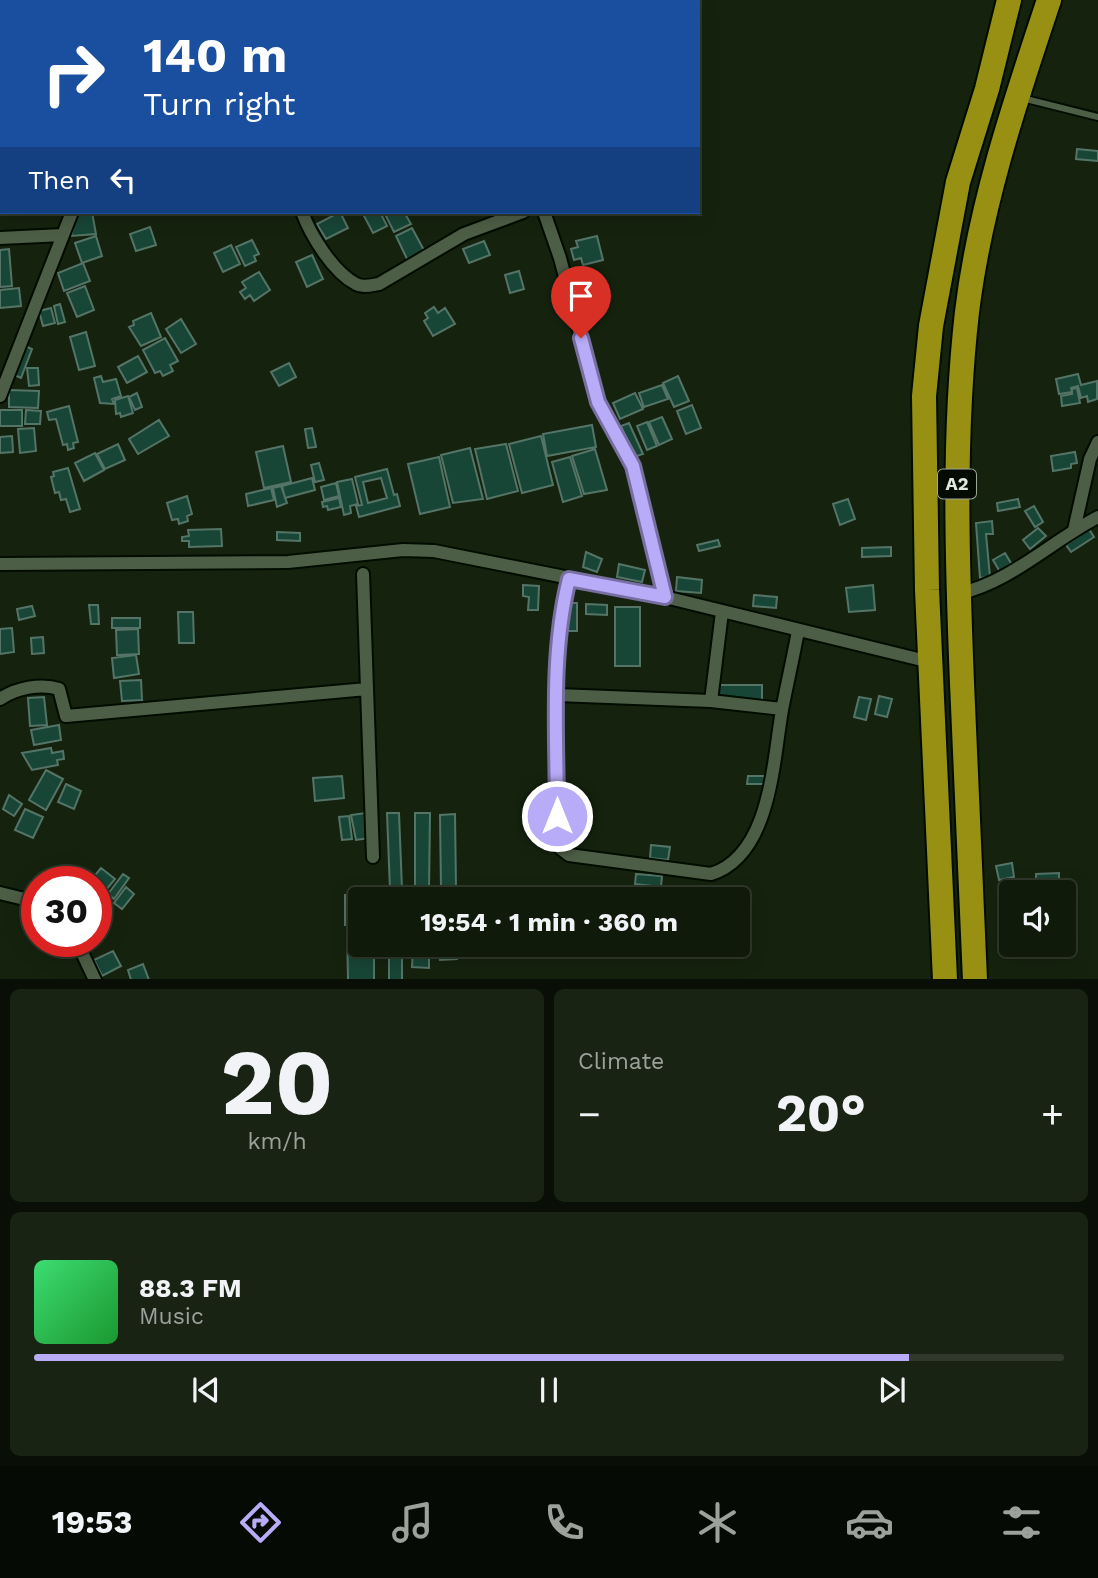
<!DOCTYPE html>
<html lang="en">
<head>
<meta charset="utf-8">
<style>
  :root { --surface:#101a0a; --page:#192313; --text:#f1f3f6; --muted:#9ca19c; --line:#30382b; --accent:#b8abf7 }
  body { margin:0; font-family:"Work Sans",sans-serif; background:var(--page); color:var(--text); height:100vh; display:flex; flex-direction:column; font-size:26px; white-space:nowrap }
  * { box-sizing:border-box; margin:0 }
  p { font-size:23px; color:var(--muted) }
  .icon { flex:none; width:38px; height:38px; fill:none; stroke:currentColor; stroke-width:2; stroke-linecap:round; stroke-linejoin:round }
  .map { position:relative; height:979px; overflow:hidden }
  .panel { display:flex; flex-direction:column; gap:10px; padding:10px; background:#090e06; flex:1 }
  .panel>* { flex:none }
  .guide { position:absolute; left:0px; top:0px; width:700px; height:214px; box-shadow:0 4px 18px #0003,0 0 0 2px var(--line); background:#1a4fa0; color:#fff; overflow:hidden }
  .controls { position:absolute; left:999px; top:880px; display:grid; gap:14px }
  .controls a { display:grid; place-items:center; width:77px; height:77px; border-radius:7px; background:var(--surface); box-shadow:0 4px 18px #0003,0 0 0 2px var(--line); font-size:35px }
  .speed { position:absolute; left:21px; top:866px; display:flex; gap:14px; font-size:35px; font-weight:700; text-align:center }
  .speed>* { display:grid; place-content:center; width:91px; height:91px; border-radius:50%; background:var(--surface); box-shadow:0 4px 18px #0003,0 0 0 2px var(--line); line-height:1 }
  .speed .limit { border:10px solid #d22; background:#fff; color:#111 }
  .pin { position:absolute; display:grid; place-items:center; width:60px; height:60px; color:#fff; margin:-72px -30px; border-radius:50% 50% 50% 0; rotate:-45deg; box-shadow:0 0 7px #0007 }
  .pin .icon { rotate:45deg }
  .me { position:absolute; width:77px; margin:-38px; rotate:0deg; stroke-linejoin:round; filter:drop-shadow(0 0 5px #0008) }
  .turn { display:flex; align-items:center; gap:24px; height:147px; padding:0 28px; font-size:32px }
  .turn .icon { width:91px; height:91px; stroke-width:2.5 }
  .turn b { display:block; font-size:49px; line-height:60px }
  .then { display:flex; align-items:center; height:66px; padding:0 28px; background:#0003; gap:14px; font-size:26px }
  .big { font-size:52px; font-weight:700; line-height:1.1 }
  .panel .widget { flex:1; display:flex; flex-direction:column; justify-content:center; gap:10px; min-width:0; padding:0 24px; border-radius:10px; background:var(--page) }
  .panel .dial { align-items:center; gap:0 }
  .dial b { font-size:91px; line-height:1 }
  .song { display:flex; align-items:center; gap:21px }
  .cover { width:84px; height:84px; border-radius:10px; background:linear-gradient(135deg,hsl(140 70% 55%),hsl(130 70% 35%)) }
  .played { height:7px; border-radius:4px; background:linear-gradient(90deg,var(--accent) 85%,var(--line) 85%) }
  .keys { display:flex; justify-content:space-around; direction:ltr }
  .heat { display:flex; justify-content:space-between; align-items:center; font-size:38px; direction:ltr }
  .panel .tiles { flex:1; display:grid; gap:10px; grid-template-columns:1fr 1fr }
  .widget:last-child { grid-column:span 2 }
  .trip { position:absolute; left:348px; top:887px; width:402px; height:70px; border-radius:7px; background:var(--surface); box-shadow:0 4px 18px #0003,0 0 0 2px var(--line); font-weight:700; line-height:70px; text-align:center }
  .menu { display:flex; height:112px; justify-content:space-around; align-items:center; background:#060a04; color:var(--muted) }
  .menu .icon { width:49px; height:49px }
  .menu .on { color:var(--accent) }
  .menu b { font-size:32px; color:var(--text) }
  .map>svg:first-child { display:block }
  .building { fill:#184636; stroke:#547467; stroke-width:2; fill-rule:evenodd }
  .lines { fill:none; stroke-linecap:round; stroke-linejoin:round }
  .lane-casing { stroke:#020c00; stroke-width:10 }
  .street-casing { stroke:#020c00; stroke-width:16 }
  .highway-casing { stroke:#020c00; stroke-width:28 }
  .lane { stroke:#4d5e46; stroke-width:6 }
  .street { stroke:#4d5e46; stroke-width:12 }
  .highway { stroke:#989013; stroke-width:24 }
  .route-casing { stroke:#786fa1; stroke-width:18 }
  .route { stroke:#b8abf7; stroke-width:12 }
  .labels { text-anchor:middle; stroke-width:7; stroke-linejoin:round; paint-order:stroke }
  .shield { fill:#050a03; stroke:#9ea69a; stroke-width:2 }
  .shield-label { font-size:18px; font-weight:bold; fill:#dfe9db }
</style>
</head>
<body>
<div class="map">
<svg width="1098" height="980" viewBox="0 0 1098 980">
  <rect width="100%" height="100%" fill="#15230e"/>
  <path class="building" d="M1077 149 1098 151V161L1076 159Z
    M78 212H92L96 234 71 236Z
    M340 212 348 228 326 239 317 224Z
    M362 212H380L387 226 373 233Z
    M384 212H404L411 224 394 232Z
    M150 227 156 245 136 251 130 234Z
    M412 228 425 252 408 261 396 236Z
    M96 236 102 256 82 263 75 243Z
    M597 236 603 260 583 265 581 258 574 260 571 249 578 247 576 241Z
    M252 240 259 254 254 256 256 261 245 266 236 247Z
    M484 241 490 255 469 263 463 249Z
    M231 245 240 264 223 272 214 253Z
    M9 249 12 286 0 287V250Z
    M312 255 323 279 307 287 296 262Z
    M83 263 90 281 64 291 58 273Z
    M519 271 524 289 510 293 505 275Z
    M259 272 270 290 254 301 250 295 245 299 240 292 246 288 242 282Z
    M85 286 94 310 77 317 67 293Z
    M19 288 21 306 0 308V290Z
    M60 304 65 322 58 324 54 306Z
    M434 307 438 313 445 308 455 324 433 336 424 321 428 318 425 313Z
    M51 308 55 323 43 326 39 311Z
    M151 313 161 337 141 346 129 327 134 325 133 321Z
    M181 319 196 344 181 353 166 329Z
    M86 332 95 366 79 370 70 337Z
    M165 338 178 361 170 365 173 371 163 376 160 371 155 373 143 350Z
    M25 346 32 349 21 378 14 375Z
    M138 356 147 372 127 383 118 367Z
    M289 363 296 377 279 386 271 372Z
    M27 368H38L39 385 29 386Z
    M1078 374 1081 385 1097 381V399L1088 402 1087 396 1081 398 1078 386 1071 388 1072 392 1059 394 1056 379Z
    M101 376 103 382 116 379 121 396 112 399 114 404 100 403 94 378Z
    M678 376 689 401 674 407 663 383Z
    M662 385 668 399 644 407 639 393Z
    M1077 388 1080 403 1062 406 1061 396 1072 394V389Z
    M9 390 39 391 38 408 9 407Z
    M137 393 142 407 135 410 129 397Z
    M635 393 643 409 620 419 613 403Z
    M128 396 133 413 121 417 120 413 116 414 115 400Z
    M692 405 701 428 686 434 677 411Z
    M69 406 78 442 73 443 74 448 68 450 67 444 63 445 56 419 49 420 47 412Z
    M0 410H22V426H0Z
    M26 410 41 411 40 424H25Z
    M662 417 672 439 659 445 649 422Z
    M159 420 169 436 138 454 129 439Z
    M647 422 657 446 647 450 637 426Z
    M629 423 643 454 634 457 621 426Z
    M592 425 596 447 547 456 543 434Z
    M34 428 36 451 20 453 18 429Z
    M312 428 316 447 308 448 305 429Z
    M12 436 13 452 0 453V437Z
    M541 436 553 485 522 493 509 444Z
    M118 444 125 460 105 469 97 454Z
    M506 444 518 491 487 499 475 449Z
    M283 446 291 482 264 488 256 452Z
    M470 448 483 499 453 503 441 455Z
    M595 449 607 490 584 494 572 456Z
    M1075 452 1077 463 1071 464V468L1053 471 1051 456Z
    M95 453 104 470 84 481 75 463Z
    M439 457 450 507 420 514 408 464Z
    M570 457 582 496 563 502 552 462Z
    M319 463 324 480 315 482 311 465Z
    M68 468 80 509 70 512 66 499 61 500 59 492 55 493 51 477 54 476 53 472Z
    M387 469 394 495 397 494 400 506 359 517 356 506 362 505 355 477ZM381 478 387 498 368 503 363 482Z
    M312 478 315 490 285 498 282 486Z
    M352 479 358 504 350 506 351 513 344 515 337 482Z
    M336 483 339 496 324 500 321 487Z
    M281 486 287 503 277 507 273 488Z
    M271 488 274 500 248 506 246 494Z
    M187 496 192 514 187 516 188 521 179 524 178 519 172 520 167 503Z
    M339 498 341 507 328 510 327 506 323 507 322 502Z
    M848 499 855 519 840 525 833 504Z
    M1018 499 1020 507 998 511 997 503Z
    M1034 506 1043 522 1035 527 1025 511Z
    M992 521 993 534H986L990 577 980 578 976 523Z
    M1038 528 1046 536 1030 549 1023 540Z
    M221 529 222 546 189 547V541H182V537L189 536 188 530Z
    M1089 529 1094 537 1071 552 1066 545Z
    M277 532 300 533V541L277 540Z
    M718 540 720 546 699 551 697 545Z
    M891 547V556L862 557V548Z
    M586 552 602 559 597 572 583 567Z
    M1005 553 1012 565 1000 572 993 560Z
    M619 564 645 570 642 582 617 577Z
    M677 577 702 580 701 593 676 591Z
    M523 585 539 586 538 610H528L529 597 523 596Z
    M873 585 875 610 849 612 846 588Z
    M754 595 777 597 776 608 753 606Z
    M567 603H577V631H567Z
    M586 604 607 605V615L586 614Z
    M89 605H98L99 624H91Z
    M32 606 35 616 19 620 17 609Z
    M615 607H640V666H615Z
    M178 612H193L194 643H179Z
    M112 618H140V628H112Z
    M12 628 14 652 0 654V629Z
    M138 629 139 654 117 655 116 630Z
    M43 637 44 653 32 654 31 638Z
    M136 655 139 674 114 678 112 658Z
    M141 680 142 700 122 701 120 681Z
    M715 685H762V701H715Z
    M879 696 892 699 887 717 875 714Z
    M44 697 47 725 30 726 28 698Z
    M859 697 871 699 866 720 854 717Z
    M59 725 61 740 34 745 31 730Z
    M51 748 52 753 63 751 64 759 57 760 58 765 32 770 22 753Z
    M46 770 63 779 46 810 29 800Z
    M342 776 344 798 315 801 313 778Z
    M748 776H769V784H747Z
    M66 784 81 791 74 809 58 802Z
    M9 795 22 804 14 816 3 809Z
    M25 809 43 817 33 838 15 830Z
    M365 813 370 838 356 840 351 815Z
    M387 813H399L402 889 390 890Z
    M415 813H430L429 891H415Z
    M455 814 456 889H441L440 815Z
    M349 816 352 839 342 840 339 817Z
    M651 845 670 847 668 860 650 858Z
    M1012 863 1014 877 999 880 996 866Z
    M101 868 115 879 106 890 92 879Z
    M1059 873V892H1036V874Z
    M123 874 129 878 114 899 108 894Z
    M636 874 662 876 661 887 635 884Z
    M126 887 134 894 122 909 114 903Z
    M676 888H695V900H676Z
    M345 895 371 896V900H360V925H345Z
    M347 928H360V945H374V980H348Z
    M389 945H402V980H389Z
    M413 945H429V968L412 967Z
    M440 945H456L457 959 440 960Z
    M113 951 121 966 102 976 94 960Z
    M143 964 149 980H131L128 970Z"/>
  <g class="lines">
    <defs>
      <path id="lane" d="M1022 98 1098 117"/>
      <path id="street" d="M215 0V2
        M442 0 443 2
        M140 2 141 0
        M302 212C311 236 333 272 356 284 363 288 372 285 379 284L464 234 523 212
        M544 212 560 258 598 402 633 466 665 597
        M0 238 63 235
        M0 396 72 212
        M1074 530 1090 459 1098 442
        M0 564 288 562 403 550 434 551 665 597 930 662
        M569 579C548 663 557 754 557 840L560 848 569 855 711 874C771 855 773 761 782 710 787 684 793 658 798 631
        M958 594C1011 582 1050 542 1098 517
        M367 689 373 857
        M557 695 711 701 782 709
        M0 699C16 688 41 683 59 689L66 716 367 689 363 574
        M711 701 722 612
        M0 893 37 902
        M77 942 95 980"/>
      <path id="highway" d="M945 980 927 590 924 396 931 326 958 182 987 89 1009 0
        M975 980C971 881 966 782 962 683 957 559 953 435 967 312 980 205 1015 102 1049 0"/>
    </defs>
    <use href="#lane" class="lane-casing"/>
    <use href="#street" class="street-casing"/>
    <use href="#highway" class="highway-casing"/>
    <use href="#lane" class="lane"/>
    <use href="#street" class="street"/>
    <use href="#highway" class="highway"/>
  </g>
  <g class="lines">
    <defs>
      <path id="route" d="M557 816C557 737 550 655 569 579L665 597 633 466 598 402 581 338"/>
    </defs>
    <use href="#route" class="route-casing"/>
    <use href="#route" class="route"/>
  </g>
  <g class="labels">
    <rect class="shield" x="938" y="469.5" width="38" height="29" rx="5"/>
    <g class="shield-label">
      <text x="957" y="490">A2</text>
    </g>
  </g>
</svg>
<div class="controls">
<a><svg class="icon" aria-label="sound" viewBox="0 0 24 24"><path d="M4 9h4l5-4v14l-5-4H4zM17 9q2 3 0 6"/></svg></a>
</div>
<div class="speed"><div class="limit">30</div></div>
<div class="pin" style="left:581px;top:338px;background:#d93025"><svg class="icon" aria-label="arrive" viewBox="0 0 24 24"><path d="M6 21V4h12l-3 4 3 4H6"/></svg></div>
<svg class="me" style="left:557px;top:816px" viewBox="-20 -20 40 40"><circle r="17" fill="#b8abf7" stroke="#fff" stroke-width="3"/><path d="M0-11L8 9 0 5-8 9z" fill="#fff"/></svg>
<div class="trip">19:54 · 1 min · 360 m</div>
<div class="guide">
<div class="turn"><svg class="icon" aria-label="right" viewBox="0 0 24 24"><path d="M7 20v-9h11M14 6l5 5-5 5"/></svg><div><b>140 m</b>Turn right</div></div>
<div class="then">Then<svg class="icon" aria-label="left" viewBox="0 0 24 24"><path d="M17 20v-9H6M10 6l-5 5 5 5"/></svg></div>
</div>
</div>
<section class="panel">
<div class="tiles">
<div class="widget dial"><b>20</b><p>km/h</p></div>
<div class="widget"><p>Climate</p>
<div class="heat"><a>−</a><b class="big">20°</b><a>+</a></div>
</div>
<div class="widget">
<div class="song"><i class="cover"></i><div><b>88.3 FM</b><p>Music</p></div></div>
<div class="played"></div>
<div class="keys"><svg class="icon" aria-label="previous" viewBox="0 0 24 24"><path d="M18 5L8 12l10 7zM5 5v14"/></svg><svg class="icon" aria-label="pause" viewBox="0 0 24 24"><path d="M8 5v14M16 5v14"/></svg><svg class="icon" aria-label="next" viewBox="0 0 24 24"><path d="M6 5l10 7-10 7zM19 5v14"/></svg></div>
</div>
</div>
</section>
<nav class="menu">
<b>19:53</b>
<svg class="icon on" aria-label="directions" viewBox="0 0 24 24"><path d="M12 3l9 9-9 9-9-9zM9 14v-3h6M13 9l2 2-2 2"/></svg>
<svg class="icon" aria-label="music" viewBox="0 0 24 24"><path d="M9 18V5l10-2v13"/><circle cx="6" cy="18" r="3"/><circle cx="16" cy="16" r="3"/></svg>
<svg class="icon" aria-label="phone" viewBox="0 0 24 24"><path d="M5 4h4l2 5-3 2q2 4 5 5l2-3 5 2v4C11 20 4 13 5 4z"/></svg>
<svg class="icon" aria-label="climate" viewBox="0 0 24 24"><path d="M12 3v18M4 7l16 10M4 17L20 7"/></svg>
<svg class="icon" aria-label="car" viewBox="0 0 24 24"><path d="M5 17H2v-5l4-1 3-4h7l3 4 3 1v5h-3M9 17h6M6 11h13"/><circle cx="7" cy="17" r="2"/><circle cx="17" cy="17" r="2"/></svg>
<svg class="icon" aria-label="filters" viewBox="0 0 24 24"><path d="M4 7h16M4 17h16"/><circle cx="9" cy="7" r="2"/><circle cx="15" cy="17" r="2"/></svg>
</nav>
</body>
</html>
